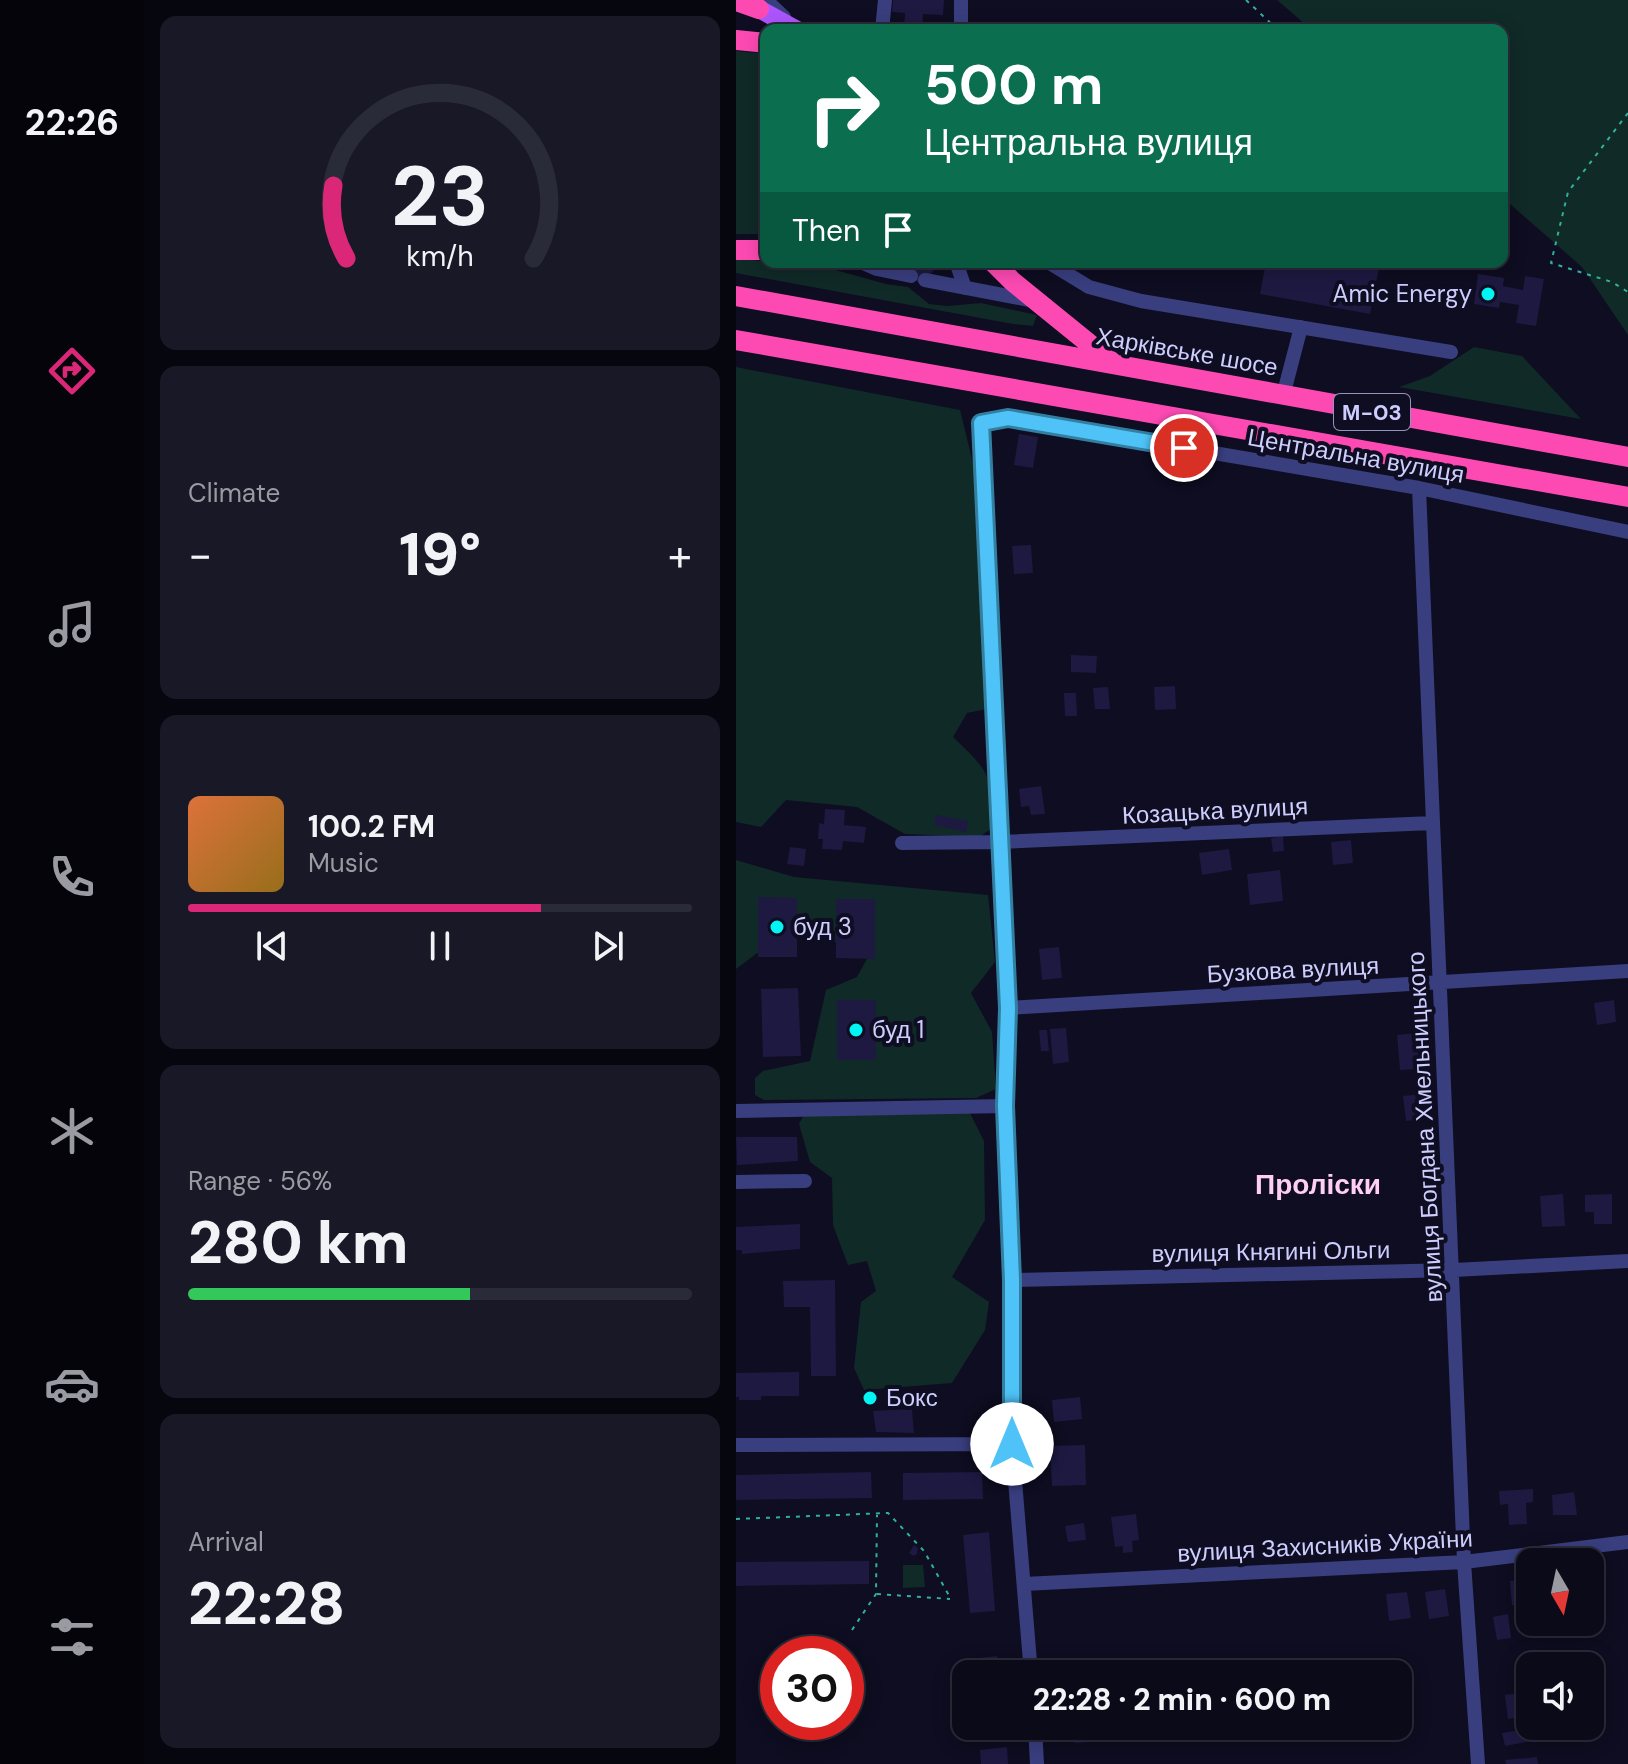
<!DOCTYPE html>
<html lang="en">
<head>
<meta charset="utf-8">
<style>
  :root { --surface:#0a0a19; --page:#181826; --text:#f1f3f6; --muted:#999aa2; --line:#2a2b38; --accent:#db2777 }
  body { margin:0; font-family:"DM Sans",sans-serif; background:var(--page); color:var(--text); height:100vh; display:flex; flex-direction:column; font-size:30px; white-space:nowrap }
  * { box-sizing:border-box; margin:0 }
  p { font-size:26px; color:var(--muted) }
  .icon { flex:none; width:44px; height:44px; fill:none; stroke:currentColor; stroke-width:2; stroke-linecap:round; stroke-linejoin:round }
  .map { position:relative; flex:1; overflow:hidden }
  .panel { display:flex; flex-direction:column; gap:16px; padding:16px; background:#06060e; width:592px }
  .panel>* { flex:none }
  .guide { position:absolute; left:24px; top:24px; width:748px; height:244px; border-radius:16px; box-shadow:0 4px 20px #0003,0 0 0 2px var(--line); background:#0b6e4f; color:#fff; overflow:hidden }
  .needle { width:52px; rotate:171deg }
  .fabs { position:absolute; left:780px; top:1548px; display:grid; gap:16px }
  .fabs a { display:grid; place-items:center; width:88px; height:88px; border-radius:16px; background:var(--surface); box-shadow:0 4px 20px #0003,0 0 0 2px var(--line); font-size:40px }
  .speed { position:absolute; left:24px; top:1636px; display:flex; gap:16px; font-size:40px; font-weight:700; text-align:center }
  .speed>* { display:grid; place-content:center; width:104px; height:104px; border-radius:50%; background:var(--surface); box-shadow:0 4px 20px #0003,0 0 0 2px var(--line); line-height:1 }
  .speed .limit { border:12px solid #d22; background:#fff; color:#111 }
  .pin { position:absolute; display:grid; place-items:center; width:68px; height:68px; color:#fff; margin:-34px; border:4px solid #fff; border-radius:50%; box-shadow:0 2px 8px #0007 }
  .me { position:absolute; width:88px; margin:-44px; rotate:0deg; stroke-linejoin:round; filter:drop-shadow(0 0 6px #0008) }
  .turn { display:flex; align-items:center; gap:28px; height:168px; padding:0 32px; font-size:36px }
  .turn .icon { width:104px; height:104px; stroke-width:2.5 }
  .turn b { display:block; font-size:56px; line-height:68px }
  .then { display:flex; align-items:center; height:76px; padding:0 32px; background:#0003; gap:16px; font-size:30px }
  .big { font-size:60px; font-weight:800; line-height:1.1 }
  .panel .widget { flex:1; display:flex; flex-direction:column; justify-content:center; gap:12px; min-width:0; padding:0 28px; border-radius:16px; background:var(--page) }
  .panel .dial { align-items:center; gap:0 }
  .dial svg { height:208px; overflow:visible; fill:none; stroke:var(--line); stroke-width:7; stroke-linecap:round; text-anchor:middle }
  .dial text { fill:var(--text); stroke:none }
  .song { display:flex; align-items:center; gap:24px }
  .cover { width:96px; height:96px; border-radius:12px; background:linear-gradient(135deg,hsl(20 70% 55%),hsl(40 70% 35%)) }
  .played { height:8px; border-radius:4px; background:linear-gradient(90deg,var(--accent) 70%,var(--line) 70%) }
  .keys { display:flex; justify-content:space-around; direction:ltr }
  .heat { display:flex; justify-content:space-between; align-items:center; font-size:44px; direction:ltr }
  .charge { height:12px; border-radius:6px; background:linear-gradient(90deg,#34c759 56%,var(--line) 0) }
  .trip { position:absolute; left:216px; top:1660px; width:460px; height:80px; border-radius:16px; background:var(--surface); box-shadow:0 4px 20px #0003,0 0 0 2px var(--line); font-weight:800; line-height:80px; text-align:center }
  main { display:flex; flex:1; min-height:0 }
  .tab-bar { display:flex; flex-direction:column; width:144px; justify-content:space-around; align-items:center; background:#04040a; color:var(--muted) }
  .tab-bar .icon { width:56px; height:56px }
  .tab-bar .on { color:var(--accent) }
  .tab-bar b { font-size:36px; color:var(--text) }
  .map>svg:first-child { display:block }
  .green { fill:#102a27 }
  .building { fill:#1d1941 }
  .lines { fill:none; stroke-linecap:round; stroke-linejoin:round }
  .path { stroke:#2fb19b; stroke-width:2; stroke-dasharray:4 6; stroke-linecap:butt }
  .minor { stroke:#393e7f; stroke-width:14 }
  .major { stroke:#ac56fd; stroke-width:18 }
  .highway { stroke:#fd4ab3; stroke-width:20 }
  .route-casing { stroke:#337fa1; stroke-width:20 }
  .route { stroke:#4fc3f7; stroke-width:14 }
  .poi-dot { fill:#03f5f3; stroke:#0e0d21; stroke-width:3 }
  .labels { text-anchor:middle; stroke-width:8; stroke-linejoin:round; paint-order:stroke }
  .shield { fill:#0e0d21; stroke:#9493bc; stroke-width:2 }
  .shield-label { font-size:22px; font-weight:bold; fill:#cdcdfe }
  .poi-label { font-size:24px; fill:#cdcdfe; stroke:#0e0d21; text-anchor:start }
  .street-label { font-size:24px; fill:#cdcdfe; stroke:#0e0d21 }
  .quarter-label { font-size:28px; font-weight:bold; fill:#fecff2; stroke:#0e0d21 }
</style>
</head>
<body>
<main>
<nav class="tab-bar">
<b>22:26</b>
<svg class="icon on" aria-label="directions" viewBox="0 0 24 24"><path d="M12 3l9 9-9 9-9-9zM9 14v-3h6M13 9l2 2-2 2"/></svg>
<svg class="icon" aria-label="music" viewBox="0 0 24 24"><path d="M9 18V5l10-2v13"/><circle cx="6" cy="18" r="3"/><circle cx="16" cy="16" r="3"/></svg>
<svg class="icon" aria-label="phone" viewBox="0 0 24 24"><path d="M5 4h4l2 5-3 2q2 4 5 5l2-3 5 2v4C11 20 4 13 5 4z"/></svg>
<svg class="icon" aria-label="climate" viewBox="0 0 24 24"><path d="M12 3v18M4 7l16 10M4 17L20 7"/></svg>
<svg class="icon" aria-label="car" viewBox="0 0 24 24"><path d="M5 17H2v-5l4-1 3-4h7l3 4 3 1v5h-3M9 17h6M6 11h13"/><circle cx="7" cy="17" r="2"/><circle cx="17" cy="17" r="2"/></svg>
<svg class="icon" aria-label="filters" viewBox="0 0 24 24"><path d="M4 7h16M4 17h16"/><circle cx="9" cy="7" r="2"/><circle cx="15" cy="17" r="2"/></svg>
</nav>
<section class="panel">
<div class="widget dial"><svg viewBox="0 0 100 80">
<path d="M14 69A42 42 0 1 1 86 69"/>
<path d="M14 69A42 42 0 0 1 9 41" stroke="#db2777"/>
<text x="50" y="56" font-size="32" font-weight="700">23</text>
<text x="50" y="72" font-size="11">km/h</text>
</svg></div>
<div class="widget"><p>Climate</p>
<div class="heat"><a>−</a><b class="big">19°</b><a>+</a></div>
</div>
<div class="widget">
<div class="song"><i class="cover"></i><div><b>100.2 FM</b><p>Music</p></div></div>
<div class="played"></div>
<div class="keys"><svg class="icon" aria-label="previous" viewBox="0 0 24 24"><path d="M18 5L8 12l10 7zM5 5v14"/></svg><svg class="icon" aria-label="pause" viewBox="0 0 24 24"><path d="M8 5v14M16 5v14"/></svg><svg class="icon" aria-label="next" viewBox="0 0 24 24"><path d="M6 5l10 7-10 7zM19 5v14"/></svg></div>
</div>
<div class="widget"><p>Range · 56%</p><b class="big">280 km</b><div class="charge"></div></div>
<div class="widget"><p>Arrival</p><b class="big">22:28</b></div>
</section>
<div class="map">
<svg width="892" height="1764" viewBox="0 0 892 1764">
  <rect width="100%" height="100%" fill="#0e0d21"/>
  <path class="green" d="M541 0H892V335L846 267 766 197V30H576Z
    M0 51 30 54V234H0Z
    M0 257 30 262H81V265L150 284 172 287 193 304 211 306 245 303 301 315 297 326 277 324 0 273Z
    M738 347 786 356 845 419 663 387 694 376Z
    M0 367 224 410 239 471 251 709 231 713 217 737C256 774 256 776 255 829L243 837 169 834 121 807 50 800 25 827 0 822Z
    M0 860 58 877 252 895 259 962 235 993 256 1032 260 1089 240 1098 28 1100 19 1095V1078L27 1071 74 1061 90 990 121 977 139 944 98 942 33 924 28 948 0 969Z
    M69 1113H234L248 1141 249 1220 216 1277 253 1302 249 1330 216 1383 128 1390 118 1368 125 1302 140 1291 131 1261 112 1265 97 1225 96 1178 74 1162 63 1124Z
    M167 1565H187L189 1587 167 1588Z"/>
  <path class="building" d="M157 0H208L207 15 187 14 186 30H168L169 13 156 12Z
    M159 262H205L185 285Z
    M530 262H644L634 314 524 294Z
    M742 274 768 278 767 286 787 290 789 276 808 279 800 326 780 323 783 305 764 302 763 308 738 304Z
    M283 434 302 437 297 468 278 465Z
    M295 545 297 573 278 574 276 546Z
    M335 655 361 656 360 673 335 672Z
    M439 686 440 709 419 710 418 687Z
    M372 687 374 709H359L357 688Z
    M328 693H340L341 716H329Z
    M305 786 309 814 295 815 293 806 285 807 283 789Z
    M89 809 109 810 108 825 130 827 128 843 107 841 106 850 86 849 87 839H82L83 823 88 824Z
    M200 815 232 821 230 832 198 825Z
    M547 836 548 851 537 852 535 838Z
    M615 840 617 863 597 865 595 842Z
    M54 847 70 849 68 866 51 864Z
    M493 849 496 870 466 875 463 853Z
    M544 870 547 901 514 905 511 874Z
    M22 897 61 898V957H22Z
    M100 899H139V959L100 958Z
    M323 947 326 978 306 980 303 949Z
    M62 988 65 1056 27 1057 25 989Z
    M101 1000H140V1060H101Z
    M878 1000 880 1022 861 1025 858 1003Z
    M330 1028 333 1062 317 1064 314 1029Z
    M303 1030H311L313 1051H305Z
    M680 1033 681 1042H687L689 1061 682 1062 683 1069 664 1070 661 1035Z
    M685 1094 688 1119 670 1121 667 1096Z
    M0 1137H61L62 1161 1 1165Z
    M827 1194 829 1226 806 1227 804 1196Z
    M876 1194V1224H858V1212H849V1195Z
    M64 1224V1249L6 1254V1250H0V1227Z
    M99 1280 100 1376H75L74 1307H48L47 1281Z
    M63 1372V1396H25V1400H3V1397H0V1373Z
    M344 1397 346 1419 318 1422 316 1400Z
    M176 1409 178 1433 140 1432 137 1411Z
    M349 1445 350 1485 316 1486 314 1446Z
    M135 1472 136 1498 0 1500V1475Z
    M246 1472 247 1499 167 1500V1473Z
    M797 1489V1502L790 1503 791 1524 773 1525 772 1504 764 1505 763 1491Z
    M838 1492 841 1515H817L816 1495Z
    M400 1514 403 1540 396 1541 397 1552 387 1553V1546L379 1547 375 1517Z
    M348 1523 350 1540 332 1542 329 1526Z
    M253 1532 259 1611 234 1613 227 1535Z
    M178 1545 182 1548 181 1554 177 1556 173 1553Z
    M133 1561V1584L0 1586V1562Z
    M794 1579V1604L776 1605 774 1581Z
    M709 1589 713 1616 693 1619 689 1592Z
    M671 1592 675 1618 653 1621 650 1594Z
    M772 1614 775 1638 761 1640 757 1617Z
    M261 1656 262 1674H237L235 1659Z
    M794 1692V1716L772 1719 769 1695Z
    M241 1726H267L268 1738 242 1740Z
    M337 1726H366L367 1741 339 1743Z
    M798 1728 800 1740 769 1746 766 1733Z
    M271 1747 272 1764H245L244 1750Z
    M801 1757 802 1764H770L769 1760Z"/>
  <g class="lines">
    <path class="path" d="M510 0 542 30
      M892 113 832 192 815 263 876 282 892 292
      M0 1519 152 1513 188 1551 215 1599
      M141 1594 214 1599
      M116 1630 140 1594 141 1515"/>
    <path class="minor" d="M30 0 48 17
      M146 30 149 0
      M225 30V0
      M125 262 141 269 175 276
      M220 262 229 288
      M312 262 353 287 405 301 715 352
      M189 280 299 301
      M547 396 565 327
      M683 488 728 1562 742 1764
      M166 843 263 842 696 823
      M272 1008 892 971
      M0 1111 269 1106
      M0 1182 69 1181
      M276 1280 718 1270 892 1261
      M0 1445 276 1444
      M288 1584 728 1562 892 1542
      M295 1674 276 1444V1280L269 1106 272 1008 245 423 272 418 683 488 892 532
      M299 1726 301 1764"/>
    <path class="major" d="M15 0 23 9 61 30"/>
    <path class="highway" d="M0 1 23 9
      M0 40 30 43
      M0 250H30
      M257 262 276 281 377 363
      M0 296 892 457
      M0 340 892 497"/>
  </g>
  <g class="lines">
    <defs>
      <path id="route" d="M276 1444V1280L269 1106 272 1008 245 423 272 418 448 448"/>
    </defs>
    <use href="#route" class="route-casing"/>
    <use href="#route" class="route"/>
  </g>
  <g class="poi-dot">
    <circle cx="752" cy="294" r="8"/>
    <circle cx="41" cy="927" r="8"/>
    <circle cx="120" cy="1030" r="8"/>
    <circle cx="134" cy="1398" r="8"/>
  </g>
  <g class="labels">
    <rect class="shield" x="598" y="394" width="76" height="36" rx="6"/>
    <g class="shield-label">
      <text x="636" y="420">М-03</text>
    </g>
    <g class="poi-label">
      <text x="736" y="302" text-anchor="end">Amic Energy</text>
      <text x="57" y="935">буд 3</text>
      <text x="136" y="1038">буд 1</text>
      <text x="150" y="1406">Бокс</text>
    </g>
    <g class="street-label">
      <text transform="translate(451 352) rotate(10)" y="8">Харківське шосе</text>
      <text transform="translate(620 456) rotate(10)" y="8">Центральна вулиця</text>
      <text transform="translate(479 811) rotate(-3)" y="8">Козацька вулиця</text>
      <text transform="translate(557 970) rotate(-3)" y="8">Бузкова вулиця</text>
      <text transform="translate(689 1127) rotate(-93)" y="8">вулиця Богдана Хмельницького</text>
      <text transform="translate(535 1252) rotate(-1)" y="8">вулиця Княгині Ольги</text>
      <text transform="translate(589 1546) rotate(-3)" y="8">вулиця Захисників України</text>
    </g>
    <g class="quarter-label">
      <text x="582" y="1194">Проліски</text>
    </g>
  </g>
</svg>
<div class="fabs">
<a><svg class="needle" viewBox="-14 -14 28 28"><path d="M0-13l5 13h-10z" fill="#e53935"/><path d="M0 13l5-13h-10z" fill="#999aa2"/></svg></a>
<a><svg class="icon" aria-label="sound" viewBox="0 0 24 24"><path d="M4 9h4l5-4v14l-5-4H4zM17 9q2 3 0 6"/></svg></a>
</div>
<div class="speed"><div class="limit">30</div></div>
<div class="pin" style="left:448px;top:448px;background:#d93025"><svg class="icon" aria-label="arrive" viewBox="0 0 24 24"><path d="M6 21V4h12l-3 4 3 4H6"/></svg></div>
<svg class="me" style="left:276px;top:1444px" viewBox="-20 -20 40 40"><circle r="19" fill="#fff"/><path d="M0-13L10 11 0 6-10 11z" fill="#4fc3f7"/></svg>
<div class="trip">22:28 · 2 min · 600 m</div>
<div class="guide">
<div class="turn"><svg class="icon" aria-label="right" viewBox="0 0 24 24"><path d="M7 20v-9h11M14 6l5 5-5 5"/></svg><div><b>500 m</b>Центральна вулиця</div></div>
<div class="then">Then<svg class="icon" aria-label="arrive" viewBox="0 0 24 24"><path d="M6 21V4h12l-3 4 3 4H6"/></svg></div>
</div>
</div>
</main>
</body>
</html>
